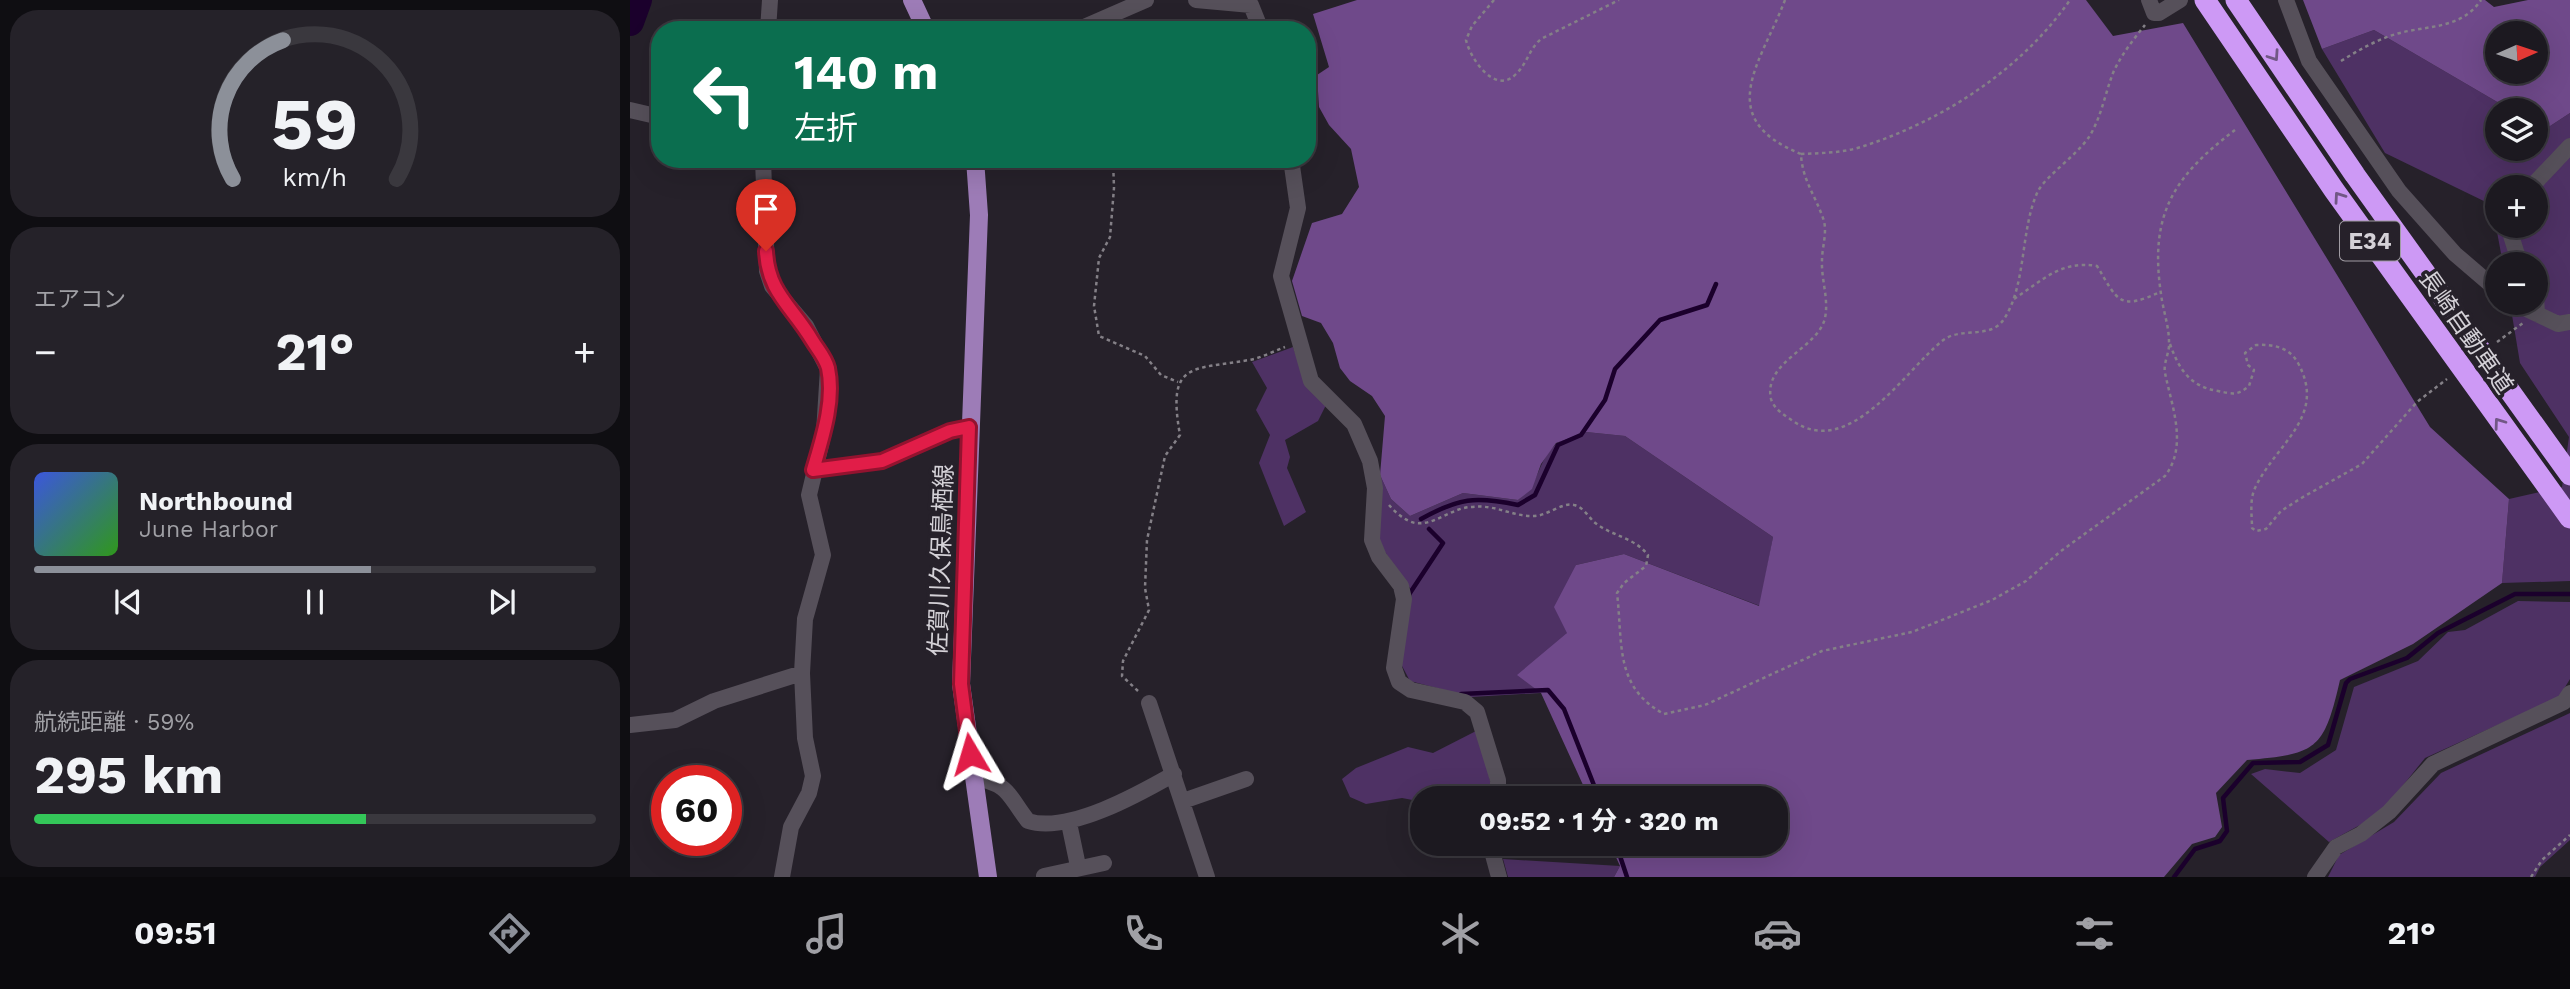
<!DOCTYPE html>
<html lang="ja">
<head>
<meta charset="utf-8">
<style>
  :root { --surface:#1c1920; --page:#252229; --text:#f1f3f6; --muted:#a0a0a5; --line:#3a383e; --accent:#8c9099 }
  body { margin:0; font-family:"Work Sans","Noto Sans JP",sans-serif; background:var(--page); color:var(--text); height:100vh; display:flex; flex-direction:column; font-size:26px; white-space:nowrap }
  * { box-sizing:border-box; margin:0 }
  p { font-size:23px; color:var(--muted) }
  .icon { flex:none; width:38px; height:38px; fill:none; stroke:currentColor; stroke-width:2; stroke-linecap:round; stroke-linejoin:round }
  .map { position:relative; flex:1; overflow:hidden }
  .panel { display:flex; flex-direction:column; gap:10px; padding:10px; background:#0f0e12; width:630px }
  .panel>* { flex:none }
  .guide { position:absolute; left:21px; top:21px; width:665px; height:147px; border-radius:28px; box-shadow:0 7px 28px #0002,0 0 0 2px var(--line); background:#0b6e4f; color:#fff; overflow:hidden }
  .needle { width:46px; rotate:87deg }
  .tools { position:absolute; left:1855px; top:21px; display:grid; gap:14px }
  .tools a { display:grid; place-items:center; width:63px; height:63px; border-radius:50%; background:var(--surface); box-shadow:0 7px 28px #0002,0 0 0 2px var(--line); font-size:35px }
  .speed { position:absolute; left:21px; top:765px; display:flex; gap:14px; font-size:35px; font-weight:700; text-align:center }
  .speed>* { display:grid; place-content:center; width:91px; height:91px; border-radius:50%; background:var(--surface); box-shadow:0 7px 28px #0002,0 0 0 2px var(--line); line-height:1 }
  .speed .limit { border:10px solid #d22; background:#fff; color:#111 }
  .pin { position:absolute; display:grid; place-items:center; width:60px; height:60px; color:#fff; margin:-72px -30px; border-radius:50% 50% 50% 0; rotate:-45deg; box-shadow:0 0 7px #0007 }
  .pin .icon { rotate:45deg }
  .me { position:absolute; width:77px; margin:-38px; rotate:353deg; stroke-linejoin:round; filter:drop-shadow(0 0 5px #0008) }
  .turn { display:flex; align-items:center; gap:24px; height:147px; padding:0 28px; font-size:32px }
  .turn .icon { width:91px; height:91px; stroke-width:2.5 }
  .turn b { display:block; font-size:49px; line-height:60px }
  .big { font-size:52px; font-weight:700; line-height:1.1 }
  .panel .card { flex:1; display:flex; flex-direction:column; justify-content:center; gap:10px; min-width:0; padding:0 24px; border-radius:28px; background:var(--page) }
  .panel .dial { align-items:center; gap:0 }
  .dial svg { height:182px; overflow:visible; fill:none; stroke:var(--line); stroke-width:7; stroke-linecap:round; text-anchor:middle }
  .dial text { fill:var(--text); stroke:none }
  .song { display:flex; align-items:center; gap:21px }
  .cover { width:84px; height:84px; border-radius:10px; background:linear-gradient(135deg,hsl(230 70% 55%),hsl(110 70% 35%)) }
  .played { height:7px; border-radius:4px; background:linear-gradient(90deg,var(--accent) 60%,var(--line) 60%) }
  .keys { display:flex; justify-content:space-around; direction:ltr }
  .heat { display:flex; justify-content:space-between; align-items:center; font-size:38px; direction:ltr }
  .charge { height:10px; border-radius:5px; background:linear-gradient(90deg,#34c759 59%,var(--line) 0) }
  .trip { position:absolute; left:780px; top:786px; width:378px; height:70px; border-radius:28px; background:var(--surface); box-shadow:0 7px 28px #0002,0 0 0 2px var(--line); font-weight:700; line-height:70px; text-align:center }
  .tab-bar { display:flex; height:112px; justify-content:space-around; align-items:center; background:#0b0a0d; color:var(--muted) }
  .tab-bar .icon { width:49px; height:49px }
  .tab-bar .active { color:var(--accent) }
  .tab-bar b { font-size:32px; color:var(--text) }
  main { display:flex; flex:1; min-height:0 }
  .map>svg:first-child { display:block }
  .green { fill:#4e3164; fill-rule:evenodd }
  .forest { fill:#6f498a; fill-rule:evenodd }
  .lines { fill:none; stroke-linecap:round; stroke-linejoin:round }
  .stream { stroke:#1b002c; stroke-width:4.5 }
  .river { stroke:#1b002c; stroke-width:28 }
  .path { stroke:#848087; stroke-width:2.5; stroke-dasharray:3.5 3.5; stroke-linecap:butt }
  .minor { stroke:#56505a; stroke-width:16 }
  .major { stroke:#9d7cb7; stroke-width:18 }
  .highway { stroke:#cd99f5; stroke-width:21 }
  .oneway { stroke:#715785 }
  .route-casing { stroke:#92132f; stroke-width:18 }
  .route { stroke:#e11d48; stroke-width:12 }
  .labels { text-anchor:middle; stroke-width:7; stroke-linejoin:round; paint-order:stroke }
  .shield { fill:#26212a; stroke:#a09ca3; stroke-width:2 }
  .shield-label { font-size:23px; font-weight:bold; fill:#d4d1d7 }
  .street-label { font-size:24px; fill:#d4d1d7; stroke:#26212a }
</style>
</head>
<body>
<main>
<section class="panel">
<div class="card dial"><svg viewBox="0 0 100 80">
<path d="M14 69A42 42 0 1 1 86 69"/>
<path d="M14 69A42 42 0 0 1 36 8" stroke="#8c9099"/>
<text x="50" y="56" font-size="32" font-weight="700">59</text>
<text x="50" y="72" font-size="11">km/h</text>
</svg></div>
<div class="card"><p>エアコン</p>
<div class="heat"><a>−</a><b class="big">21°</b><a>+</a></div>
</div>
<div class="card">
<div class="song"><i class="cover"></i><div><b>Northbound</b><p>June Harbor</p></div></div>
<div class="played"></div>
<div class="keys"><svg class="icon" aria-label="previous" viewBox="0 0 24 24"><path d="M18 5L8 12l10 7zM5 5v14"/></svg><svg class="icon" aria-label="pause" viewBox="0 0 24 24"><path d="M8 5v14M16 5v14"/></svg><svg class="icon" aria-label="next" viewBox="0 0 24 24"><path d="M6 5l10 7-10 7zM19 5v14"/></svg></div>
</div>
<div class="card"><p>航続距離 · 59%</p><b class="big">295 km</b><div class="charge"></div></div>
</section>
<div class="map">
<svg width="1940" height="877" viewBox="0 0 1940 877">
  <rect width="100%" height="100%" fill="#26212a"/>
  <path class="green" d="M1744 30 1881 110H1867V149H1906V125L1914 130 1940 113V581L1872 583 1879 499 1932 487 1939 437 1890 363 1880 303H1906V264H1873L1862 205 1755 153 1692 49ZM1867 187H1906V226H1867Z
    M663 347 677 386 697 403 688 421 655 440 660 457 657 468 676 512 654 526 629 463 640 435 626 410 637 388 622 362Z
    M956 432 995 436 1143 537 1130 606 994 554 946 565 937 633 911 693 841 697 780 681 771 664 782 591 750 545V475L761 499 780 516 833 493 888 500C911 482 906 464 925 445 932 438 947 435 956 432Z
    M1888 601 1940 602V679L1929 697 1795 758 1750 814 1699 842 1621 774 1635 769 1670 773 1706 750 1724 687 1788 661 1818 632 1835 630Z
    M1940 713V840L1910 867 1905 877H1698L1709 855 1764 822 1811 773Z
    M848 730 864 797 836 798 814 792V798H793V802L772 798 736 804 720 797 712 779 726 768 778 747 803 753Z
    M873 859 990 866 984 877H878Z"/>
  <path class="forest" d="M727 0H1456L1483 36 1553 23 1800 427 1879 499 1872 583 1783 644 1710 680C1694 750 1687 754 1617 760L1586 793 1592 827 1585 837 1562 844 1534 877H984L990 866 980 844H1146V798H959L911 693 887 675 937 633 924 607 946 565 994 554 1129 606 1143 537 995 436 956 432 926 443 911 464 902 489 888 500 833 493 780 516 761 499 750 475 755 416 742 396 720 381 710 368 703 343 691 323 672 316 662 281 682 223 712 214 729 187 721 149 699 125 689 107 687 75 699 67 683 14Z
    M1673 0H1855L1864 7 1898 0H1940V113L1914 130 1906 125V110H1881L1744 30 1692 49ZM1867 33H1906V72H1867Z"/>
  <g class="lines">
    <path class="stream" d="M791 519C829 498 845 496 888 505L905 495 928 445 951 435 975 400 985 369 1030 320 1077 305 1086 284
      M778 596 813 543 799 529
      M831 694 918 690 934 709 969 798
      M986 844 997 877
      M1544 877 1565 849 1590 841 1597 831 1593 798 1623 763 1670 762 1698 745 1716 683 1720 679 1777 658 1808 633 1885 594H1940"/>
    <path class="river" d="M0 22 8 0"/>
    <path class="path" d="M864 0 842 26 836 40C840 58 865 96 886 74 897 64 899 49 911 39L989 0
      M1155 0C1131 63 1082 118 1171 154 1172 179 1185 195 1193 218 1198 231 1192 247 1192 260 1191 279 1199 299 1195 318 1188 349 1133 361 1141 399 1144 409 1154 415 1163 421 1219 460 1274 372 1312 341 1330 326 1361 340 1374 319 1397 284 1390 229 1408 191 1416 176 1447 155 1459 137 1471 118 1475 94 1483 73 1491 55 1503 40 1515 25
      M1711 61C1729 50 1746 40 1766 34 1796 25 1831 30 1851 0
      M1171 154C1192 153 1214 153 1234 146 1314 120 1392 69 1440 0
      M483 159 484 188 480 237 469 258 464 306 469 336 515 356 531 375 548 382
      M1384 299C1413 280 1431 260 1467 266 1488 301 1489 311 1530 292
      M1867 342 1893 323
      M1540 344C1549 370 1561 387 1588 391 1603 394 1607 396 1619 386L1624 370 1618 365 1615 353 1626 345C1643 344 1659 347 1668 363 1697 416 1648 442 1626 486 1619 499 1622 514 1622 528L1626 531 1636 529 1651 511 1673 497 1732 464 1787 402 1817 379
      M759 505C765 512 775 521 785 523 804 526 821 508 841 507 866 504 883 517 904 516 917 516 932 502 944 505 953 507 958 516 964 522 981 536 1004 537 1018 555L1016 566 994 583 987 593C993 643 984 687 1034 714L1075 705 1192 651 1282 632 1362 600 1396 581 1431 551 1535 476C1558 446 1542 407 1535 373 1533 363 1540 352 1539 342 1539 326 1533 310 1531 294 1519 214 1544 176 1605 130
      M508 691 492 676 493 661 519 610 515 588 517 540 535 456 550 435C537 362 560 370 619 360 631 358 644 351 655 347
      M1901 877 1912 860 1940 835"/>
    <path class="minor" d="M566 0 621 5 631 30
      M1519 0 1524 13H1529L1550 0
      M1656 0 1679 61 1769 191 1825 254 1867 290
      M138 30 140 0
      M447 30 516 0
      M0 110 30 117
      M133 159 137 271 142 286 176 326 198 369 194 432 179 495 193 555 175 619 172 673 175 738 183 776 179 793 161 827 152 877
      M661 159 668 208 651 276 681 381 724 424 740 461 745 488 742 540 749 557 771 586 774 599 764 668 769 682 781 690 835 702 847 712 868 780V798
      M1901 187 1940 146
      M1878 226 1890 264
      M1906 295 1907 314
      M1884 303 1928 324 1940 322
      M183 470 252 461 320 431 339 427
      M519 703 577 877
      M0 725 45 720 84 701 172 673
      M343 777C382 786 376 793 398 821 438 834 509 794 544 774
      M553 801 616 779
      M439 823 448 866
      M860 844 869 877
      M414 876 474 863
      M1685 877 1706 847 1731 834 1759 812 1803 764 1934 702 1940 693"/>
    <path class="major" d="M282 0 296 30
      M345 159 349 215 331 684 358 877"/>
    <path class="highway" d="M1575 0 1704 190 1940 518
      M1606 0 1725 175 1940 475"/>
  </g>
  <defs><path id="oneway-chevron" d="M-2-3.5L2.5 0L-2 3.5" fill="none" stroke-width="1.6" stroke-linecap="round" stroke-linejoin="round" transform="scale(1.75)"/></defs>
  <g class="oneway">
    <use href="#oneway-chevron" transform="translate(1644 56) rotate(56)"/>
    <use href="#oneway-chevron" transform="translate(1709 197) rotate(-125)"/>
    <use href="#oneway-chevron" transform="translate(1869 423) rotate(-126)"/>
  </g>
  <g class="lines">
    <defs>
      <path id="route" d="M136 251C138 293 162 306 182 340 188 350 195 357 198 368 205 401 192 439 183 470L252 461 320 431 339 427 331 684 340 754"/>
    </defs>
    <use href="#route" class="route-casing"/>
    <use href="#route" class="route"/>
  </g>
  <g class="labels">
    <rect class="shield" x="1710" y="221.5" width="60" height="39" rx="5"/>
    <g class="shield-label">
      <text x="1740" y="249">E34</text>
    </g>
    <g class="street-label">
      <text transform="translate(1836 332) rotate(55)" y="8">長崎自動車道</text>
      <text transform="translate(311 560) rotate(-88)" y="8">佐賀川久保鳥栖線</text>
    </g>
  </g>
</svg>
<div class="tools">
<a><svg class="needle" viewBox="-14 -14 28 28"><path d="M0-13l5 13h-10z" fill="#e53935"/><path d="M0 13l5-13h-10z" fill="#a0a0a5"/></svg></a>
<a><svg class="icon" aria-label="layers" viewBox="0 0 24 24"><path d="M12 4l9 5-9 5-9-5zM3 14l9 5 9-5"/></svg></a>
<a>+</a>
<a>−</a>
</div>
<div class="speed"><div class="limit">60</div></div>
<div class="pin" style="left:136px;top:251px;background:#d93025"><svg class="icon" aria-label="arrive" viewBox="0 0 24 24"><path d="M6 21V4h12l-3 4 3 4H6"/></svg></div>
<svg class="me" style="left:340px;top:754px" viewBox="-20 -20 40 40"><path d="M0-17L14 15 0 8-14 15z" fill="#e11d48" stroke="#fff" stroke-width="4"/></svg>
<div class="trip">09:52 · 1 分 · 320 m</div>
<div class="guide">
<div class="turn"><svg class="icon" aria-label="left" viewBox="0 0 24 24"><path d="M17 20v-9H6M10 6l-5 5 5 5"/></svg><div><b>140 m</b>左折</div></div>
</div>
</div>
</main>
<nav class="tab-bar">
<b>09:51</b>
<svg class="icon active" aria-label="directions" viewBox="0 0 24 24"><path d="M12 3l9 9-9 9-9-9zM9 14v-3h6M13 9l2 2-2 2"/></svg>
<svg class="icon" aria-label="music" viewBox="0 0 24 24"><path d="M9 18V5l10-2v13"/><circle cx="6" cy="18" r="3"/><circle cx="16" cy="16" r="3"/></svg>
<svg class="icon" aria-label="phone" viewBox="0 0 24 24"><path d="M5 4h4l2 5-3 2q2 4 5 5l2-3 5 2v4C11 20 4 13 5 4z"/></svg>
<svg class="icon" aria-label="climate" viewBox="0 0 24 24"><path d="M12 3v18M4 7l16 10M4 17L20 7"/></svg>
<svg class="icon" aria-label="car" viewBox="0 0 24 24"><path d="M5 17H2v-5l4-1 3-4h7l3 4 3 1v5h-3M9 17h6M6 11h13"/><circle cx="7" cy="17" r="2"/><circle cx="17" cy="17" r="2"/></svg>
<svg class="icon" aria-label="filters" viewBox="0 0 24 24"><path d="M4 7h16M4 17h16"/><circle cx="9" cy="7" r="2"/><circle cx="15" cy="17" r="2"/></svg>
<b>21°</b>
</nav>
</body>
</html>
